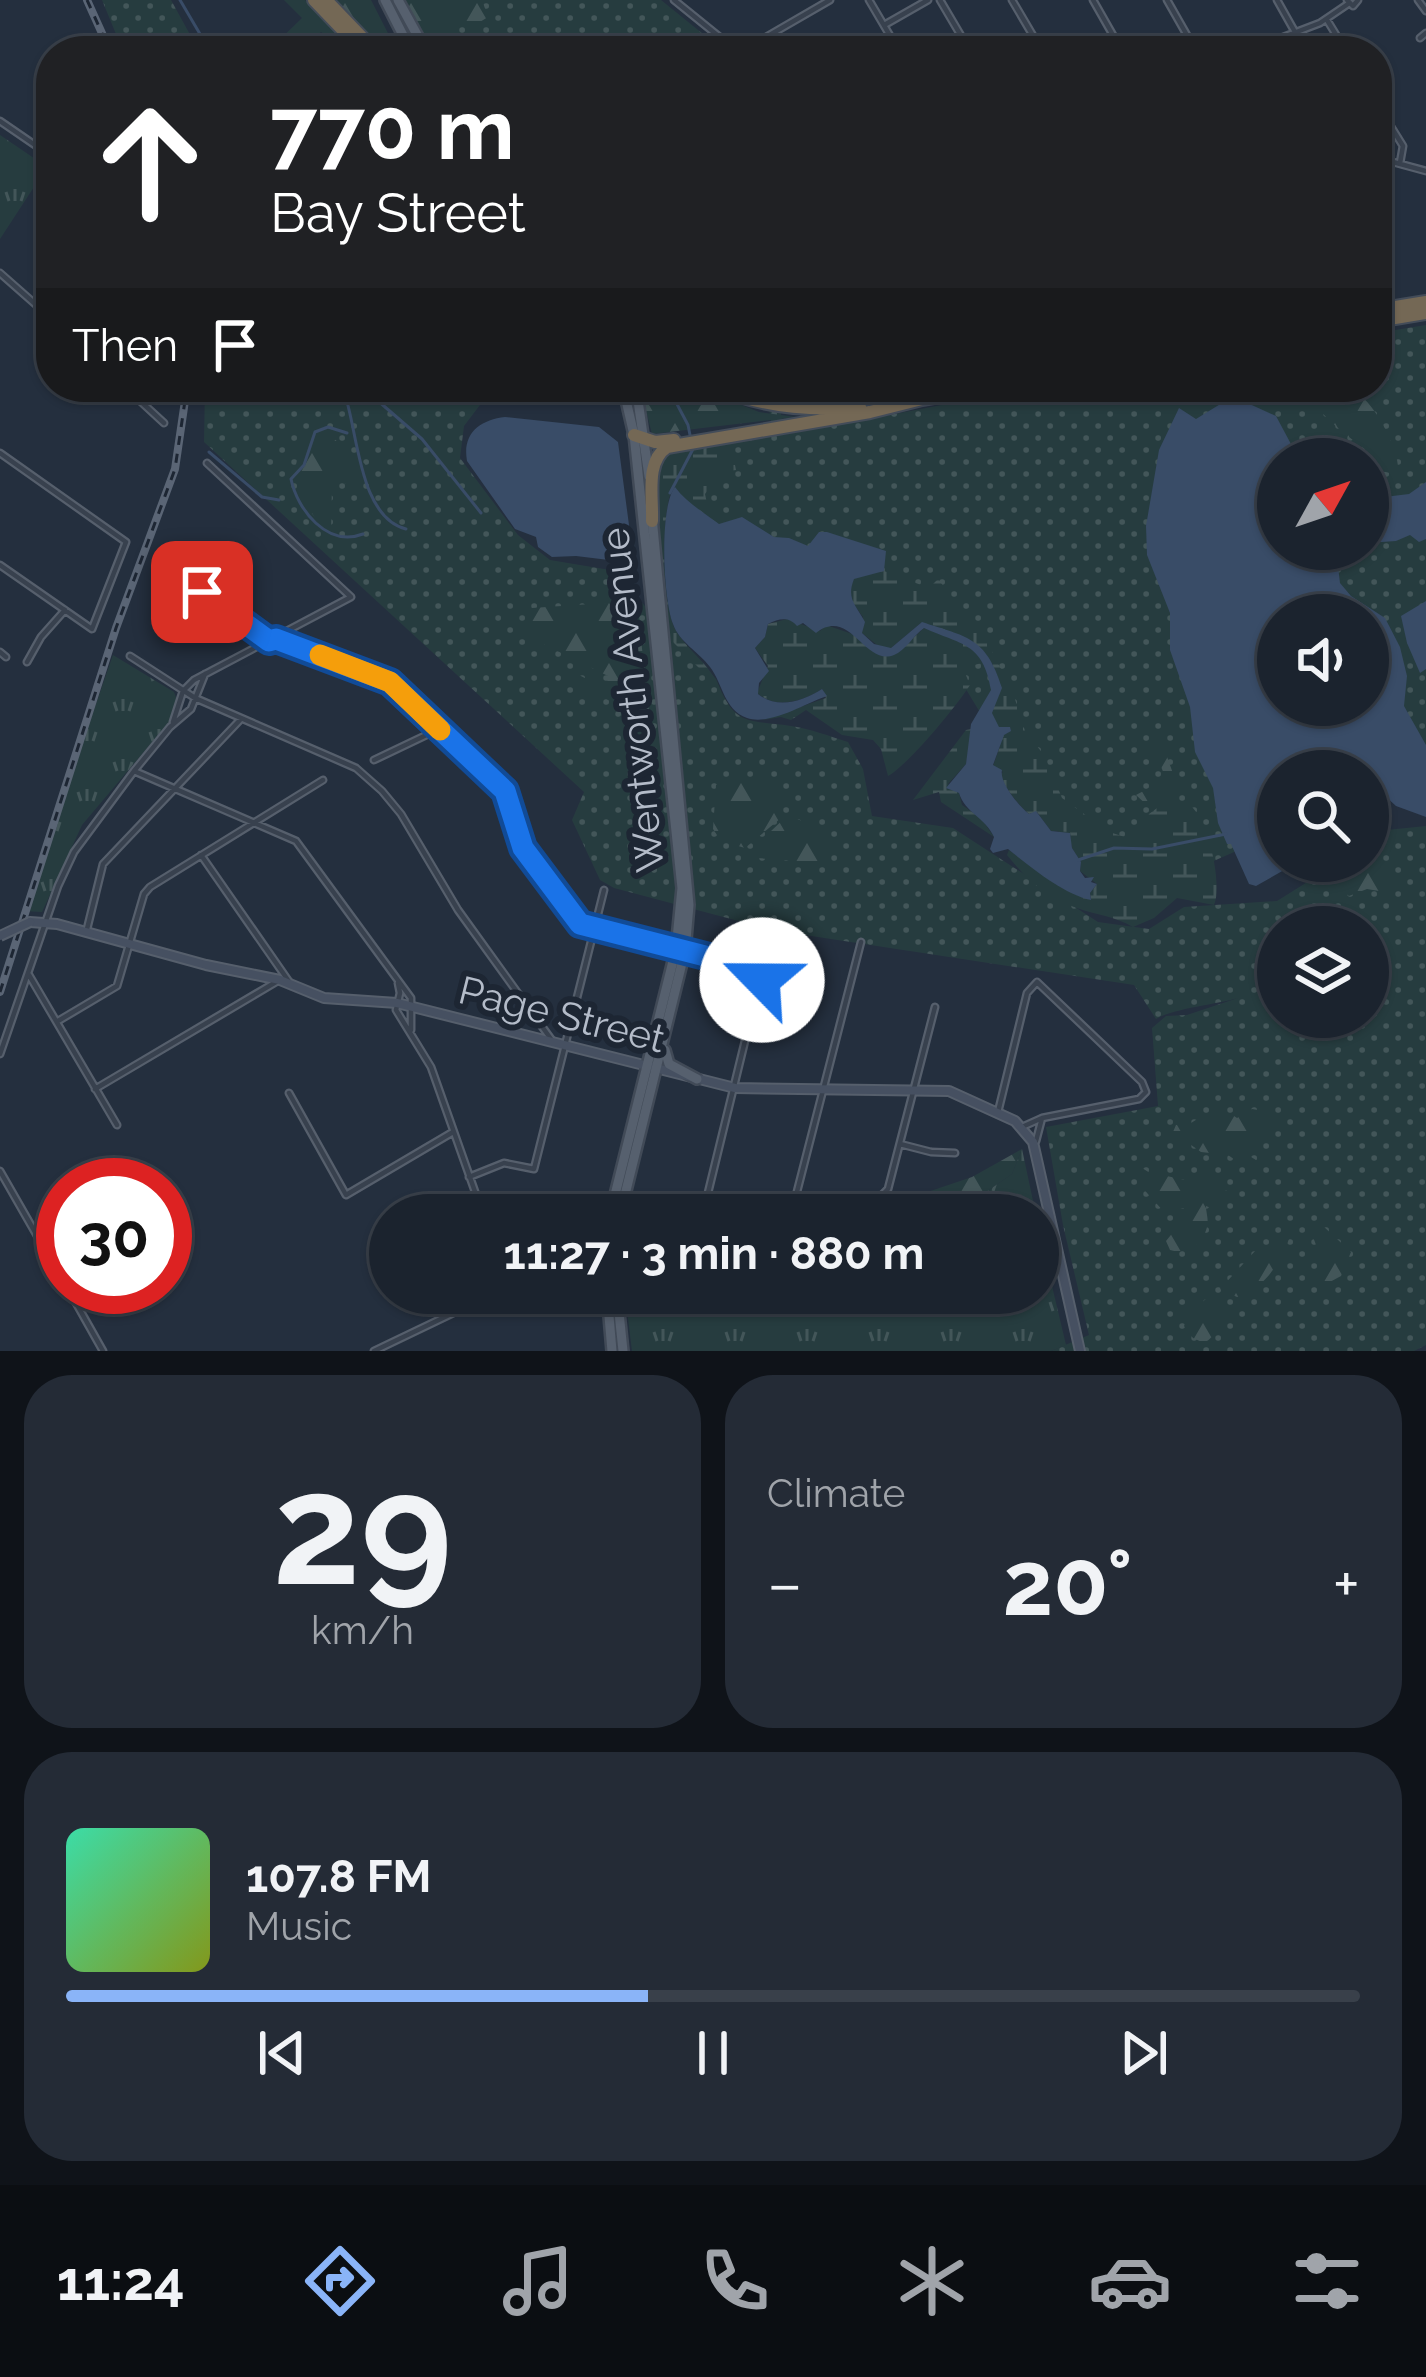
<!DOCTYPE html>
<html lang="en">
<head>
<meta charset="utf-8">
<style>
  :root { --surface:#1b232e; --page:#242b36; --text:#f1f3f6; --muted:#a0a4aa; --line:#39404a; --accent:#8ab4f8 }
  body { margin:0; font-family:Raleway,sans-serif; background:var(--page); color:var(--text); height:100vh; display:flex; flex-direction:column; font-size:45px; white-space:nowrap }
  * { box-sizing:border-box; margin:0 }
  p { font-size:39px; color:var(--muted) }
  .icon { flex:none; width:66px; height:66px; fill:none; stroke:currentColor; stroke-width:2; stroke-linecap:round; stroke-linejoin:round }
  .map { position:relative; height:1351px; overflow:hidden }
  .drawer { display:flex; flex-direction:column; gap:24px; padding:24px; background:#0f1319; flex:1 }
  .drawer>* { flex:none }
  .hud { position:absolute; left:36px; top:36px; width:1356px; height:366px; border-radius:48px; box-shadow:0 3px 9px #0004,0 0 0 3px var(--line); background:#202124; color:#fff; overflow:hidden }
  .needle { width:78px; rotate:50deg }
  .fabs { position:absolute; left:1257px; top:438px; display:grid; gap:24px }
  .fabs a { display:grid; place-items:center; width:132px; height:132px; border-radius:50%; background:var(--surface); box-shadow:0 3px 9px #0004,0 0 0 3px var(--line); font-size:60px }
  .speed { position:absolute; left:36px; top:1158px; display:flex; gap:24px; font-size:60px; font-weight:700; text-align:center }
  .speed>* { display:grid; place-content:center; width:156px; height:156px; border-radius:50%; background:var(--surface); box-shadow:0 3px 9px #0004,0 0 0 3px var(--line); line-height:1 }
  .speed .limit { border:18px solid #d22; background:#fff; color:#111 }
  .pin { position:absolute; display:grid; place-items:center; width:102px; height:102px; color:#fff; margin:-51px; border-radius:24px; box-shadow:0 6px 18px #0006 }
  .me { position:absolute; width:132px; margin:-66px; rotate:293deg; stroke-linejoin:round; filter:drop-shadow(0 0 9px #0008) }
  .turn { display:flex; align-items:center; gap:42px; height:252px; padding:0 36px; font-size:54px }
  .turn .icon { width:156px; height:156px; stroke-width:2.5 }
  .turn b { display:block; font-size:84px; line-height:102px }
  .then { display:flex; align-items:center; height:114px; padding:0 36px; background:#0003; gap:24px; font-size:45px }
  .big { font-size:90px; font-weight:700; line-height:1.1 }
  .drawer .card { flex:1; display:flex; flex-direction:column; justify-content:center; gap:18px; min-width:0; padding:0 42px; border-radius:48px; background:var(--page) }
  .drawer .dial { align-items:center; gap:0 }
  .dial b { font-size:156px; line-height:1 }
  .song { display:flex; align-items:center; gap:36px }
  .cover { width:144px; height:144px; border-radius:18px; background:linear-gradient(135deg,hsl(160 70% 55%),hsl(70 70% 35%)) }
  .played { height:12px; border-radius:6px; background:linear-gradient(90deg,var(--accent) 45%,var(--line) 45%) }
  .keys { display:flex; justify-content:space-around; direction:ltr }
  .heat { display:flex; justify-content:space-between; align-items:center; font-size:66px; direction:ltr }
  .drawer .tiles { flex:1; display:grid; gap:24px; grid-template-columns:1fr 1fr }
  .card:last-child { grid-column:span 2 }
  .trip { position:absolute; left:369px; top:1194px; width:690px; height:120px; border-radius:60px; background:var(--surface); box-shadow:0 3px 9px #0004,0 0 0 3px var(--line); font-weight:700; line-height:120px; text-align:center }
  .menu { display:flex; height:192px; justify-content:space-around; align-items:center; background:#0b0e12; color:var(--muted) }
  .menu .icon { width:84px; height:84px }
  .menu .selected { color:var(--accent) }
  .menu b { font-size:54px; color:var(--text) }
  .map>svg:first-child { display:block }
  .grass { fill:url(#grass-dots); fill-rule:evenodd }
  .forest { fill:url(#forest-firs) }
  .wetland { fill:url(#wetland-marsh) }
  .park { fill:url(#park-tufts) }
  .water { fill:#394c67; fill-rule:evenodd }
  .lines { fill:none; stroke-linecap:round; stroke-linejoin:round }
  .stream { stroke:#394c67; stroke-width:3 }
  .minor-casing { stroke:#565f6c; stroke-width:9 }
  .secondary-casing { stroke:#565f6c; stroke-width:12 }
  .primary-casing { stroke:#414a57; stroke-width:14 }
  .motorway-casing { stroke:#434c59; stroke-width:16 }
  .minor { stroke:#38414e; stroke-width:4.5 }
  .secondary { stroke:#465061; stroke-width:8 }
  .primary { stroke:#56606e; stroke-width:9 }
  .motorway { stroke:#746855; stroke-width:12 }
  .rail-casing { stroke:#5a6575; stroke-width:8 }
  .rail { stroke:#1d2633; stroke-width:3; stroke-dasharray:9; stroke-linecap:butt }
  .secondary-bridge-casing { stroke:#565f6c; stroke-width:12; stroke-linecap:butt }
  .secondary-bridge { stroke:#465061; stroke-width:8 }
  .route-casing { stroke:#114b97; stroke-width:30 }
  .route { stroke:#1a73e8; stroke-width:21 }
  .slow { stroke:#f59e0b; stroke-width:21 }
  .labels { text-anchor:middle; stroke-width:12; stroke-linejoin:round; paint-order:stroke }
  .street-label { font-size:39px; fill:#b4bcc9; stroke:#1d2633 }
</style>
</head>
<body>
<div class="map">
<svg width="1426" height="1351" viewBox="0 0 1426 1351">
  <defs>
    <pattern id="grass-dots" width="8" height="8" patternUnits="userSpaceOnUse" patternTransform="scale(3)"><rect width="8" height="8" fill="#263c3f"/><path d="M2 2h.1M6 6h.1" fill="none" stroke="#435659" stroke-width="1.8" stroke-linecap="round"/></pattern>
    <pattern id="forest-firs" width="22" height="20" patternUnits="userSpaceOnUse" patternTransform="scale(3)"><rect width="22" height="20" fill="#263c3f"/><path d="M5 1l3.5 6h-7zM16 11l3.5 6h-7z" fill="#435659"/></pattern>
    <pattern id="wetland-marsh" width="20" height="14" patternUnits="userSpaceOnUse" patternTransform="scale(3)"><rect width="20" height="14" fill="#263c3f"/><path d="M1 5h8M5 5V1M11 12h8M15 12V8" fill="none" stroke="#435659"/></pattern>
    <pattern id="park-tufts" width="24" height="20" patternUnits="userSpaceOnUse" patternTransform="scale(3)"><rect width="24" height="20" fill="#263c3f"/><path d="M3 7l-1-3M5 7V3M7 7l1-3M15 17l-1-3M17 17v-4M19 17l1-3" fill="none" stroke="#435659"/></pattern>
  </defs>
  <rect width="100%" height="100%" fill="#242f3e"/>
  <path class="grass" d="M102 0H171L199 51H123Z
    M426 0H661L724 51H458Z
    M1426 325V758L1368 651V615H1349L1322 549H1368V459H1288L1271 426 1250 845 1125 900 1042 814 942 650 920 622 679 534 705 445 773 436 766 387H777L784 435 1036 387H1377V333Z
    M205 387H484L486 397 464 426 460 458 518 535 550 560 610 570 716 679C735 728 747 719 791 726 811 729 829 736 848 742L863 769 872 816 953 828 1098 922 1149 929 1184 907 1277 901 1341 861H1368V843L1387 830 1426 826V1345L1414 1351H1051L1089 1335 1063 1225 1046 1127 1158 1106 1152 1028 1166 1016 1187 1015 1238 998C1218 1004 1171 1009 1156 1019L1134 985 772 930 614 888 600 880 572 820 584 792 204 442ZM1278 927H1368V1017H1278Z"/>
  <path class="forest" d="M284 0H305L343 39 339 43 321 32 301 51H268L302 18Z
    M335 0H371L397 51H381Z
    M405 0H482L488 17 475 25 458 21 447 26 467 51H433Z
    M640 387H697L759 412 796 417 652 434Z
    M1317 387 1345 398 1361 396C1378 410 1398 449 1398 468L1390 473 1368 468 1367 459 1382 446 1380 440 1366 450 1349 437V431L1343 433 1322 413Z
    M328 434 365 464 362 485 332 482 331 534C300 504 282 477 308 435Z
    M633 568V569L656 772 639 731 636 710 579 689V675L606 689 608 676 521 633 532 608 621 602 623 573Z
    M1161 740 1175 779 1174 793 1149 807 1136 795 1166 779 1152 744Z
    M736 775 775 781 782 789 781 818 745 848 721 841 713 829 716 785Z
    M787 816C804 819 825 834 831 849L822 863 757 858 752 849Z
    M1368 860 1370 864 1381 863 1399 887 1391 893 1367 889 1349 896 1333 884 1325 886 1324 881 1355 861Z
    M1252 1109 1264 1111 1271 1124 1262 1139 1245 1148 1246 1154 1261 1163 1251 1171 1228 1155 1201 1152 1173 1132 1176 1125 1191 1123 1207 1113 1220 1116 1231 1114 1237 1118Z
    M1022 1149 1012 1174 953 1215H829L879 1198 901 1201 972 1177Z
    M1155 1167 1163 1170 1162 1175 1190 1181 1205 1172 1219 1180 1230 1196 1216 1210 1206 1206C1206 1213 1209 1220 1207 1227 1203 1244 1187 1255 1170 1250L1166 1241 1187 1215 1184 1208 1165 1213 1139 1184 1136 1174 1142 1168 1150 1173Z
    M1323 1226 1351 1252 1341 1276 1328 1283 1318 1281 1316 1272 1321 1258 1313 1237Z
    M1292 1229C1285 1256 1266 1289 1237 1297L1220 1289 1256 1250H1270Z
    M712 1293H824L819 1302 785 1295 752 1307 714 1309Z
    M1208 1297 1222 1307C1222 1322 1217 1336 1204 1343L1193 1338 1184 1326 1190 1313Z"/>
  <path class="wetland" d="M737 443 732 450 736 470 722 472 705 494 708 508 723 523H717L672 489C661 515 662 604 675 629 688 652 710 663 720 689L669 638 657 517 656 462 674 449Z
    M884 571 929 588 938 579 990 647 1014 696 1025 731 1044 755 1062 798 1109 832 1138 841 1149 814 1168 800C1175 801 1182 801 1188 804 1208 815 1223 885 1214 905L1177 898 1154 918 1133 927C1114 916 1097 915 1077 908 1048 899 1026 879 1007 855L1009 850C1036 869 1063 891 1091 900L1090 893 1097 884 1080 871 1081 862 1072 848 1070 832 1051 831 1037 812 1029 814C1017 804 1006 788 999 775L1003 772 993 766 1004 735 1010 731V727H999L992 713 1000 681C977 635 967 637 922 622L891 648H881L862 633 863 617 850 599 853 579Z
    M787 619 820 631 826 625 855 635 886 656 897 653 924 628 967 644 982 663 970 666 965 673 970 685C956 707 908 765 888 776L881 749 873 740 842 735 806 710 791 720 781 717 763 720 826 698 822 689C803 701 777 710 757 693L768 666 755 648 765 637 768 624Z
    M972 729 966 764 948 784 959 793 962 805 981 818 994 837 941 802 939 792 913 800 966 730Z"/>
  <path class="park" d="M0 135 47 167 0 239Z
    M113 655 174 692 178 703 170 721 82 825 42 912 24 911Z
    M1022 1149 1036 1215H953L1012 1174Z
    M1038 1227 1066 1345 1051 1351H632L626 1302 651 1293H712L715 1309C751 1308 783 1291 819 1302L824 1293H1038Z"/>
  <path class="water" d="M1243 401 1276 416 1299 459H1278V549H1336L1340 583 1351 596 1385 618 1400 647 1407 676 1404 706 1426 745V817L1396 806 1383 794 1368 793V771H1278V861H1300L1256 886 1249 884 1231 844H1227L1218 823 1213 788 1195 752 1190 707 1170 650V613L1147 555 1146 526 1159 450 1179 408 1196 419 1222 403ZM1368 615V705H1278V615Z
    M505 417 599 427 618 442 629 525 625 562 576 556 552 557 538 547 536 537 515 529 467 461C462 433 480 420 505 417Z
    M1426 482V539L1419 542 1410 535 1396 541 1368 543V499L1409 494Z
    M675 487C686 502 703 512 719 524L742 517 774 537 789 538 808 546 819 532H827L886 551 884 571 854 579C846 599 856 605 865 622L862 633 874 644 891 648 922 622C966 637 986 636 1002 688L992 713 999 727H1010L1011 731 1004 735 993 765 1002 770C999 782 1018 805 1029 814L1036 811 1051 831 1070 833 1072 848 1081 862 1080 871 1085 878 1094 877 1091 882 1097 884 1090 893 1091 900C1064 894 1033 869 1008 849L993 853 990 849 994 837C985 817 965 813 959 793L946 788 966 764 971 724 991 690C983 642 961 645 924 628 914 635 905 651 894 655 865 667 850 606 816 633L803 623 797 626C788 616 779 619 768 624L765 637 755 648 769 671 759 683 758 694C778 710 803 701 822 689L827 696C806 703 770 726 747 718 724 710 723 684 710 667 699 652 679 642 673 624 663 598 659 507 675 487Z
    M1426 601V669L1420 673 1407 643 1401 616Z"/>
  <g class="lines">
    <path class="stream" d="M180 0 210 51
      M362 387 422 439 481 513
      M668 387 688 425 691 440
      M344 392C358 429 358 517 406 529
      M347 433 328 427 315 432 304 465 291 479C297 509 327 548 363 534
      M209 452 262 497 279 500
      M670 493 693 449
      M1078 860 1114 848 1152 849 1226 834"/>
    <defs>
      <path id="minor" d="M674 0 737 51
        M869 0 899 51
        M940 0 970 51
        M1012 0 1042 51
        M1093 0 1122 51
        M1167 0 1196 51
        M1277 0 1295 32
        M1347 0 1353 6 1358 0
        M1418 0 1426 11
        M1327 20 1346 51
        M886 24 928 0
        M1420 38 1426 33
        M742 51 830 0
        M1247 51 1320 23 1348 4
        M1377 104 1403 146 1400 163
        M0 121 51 156
        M1377 166 1393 162 1426 171
        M0 273 51 318
        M125 387 164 423
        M0 453 126 542 92 629 0 565
        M157 559 268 641
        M276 639 390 682 505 791 523 847 581 924 676 949
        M0 652 6 657
        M130 656 195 698 356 768 382 791 401 814 458 910 551 1039
        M27 662 41 637 65 610
        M173 722 183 691 194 680 351 597 207 463
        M374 760 439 729
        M134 771 296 841 411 998V1030
        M201 855 290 983
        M86 933 103 864 240 720
        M687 952 764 972
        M29 975 117 1125
        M398 983 400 993 396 1010 431 1067 479 1203 494 1215
        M58 1021 117 986 144 894 150 887 323 780
        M0 1054 58 886 74 852 134 771 170 727 191 709 205 674
        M95 1089 276 982
        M289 1093 346 1195 453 1132
        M998 1112 1027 993 1037 982 1142 1082 1146 1092 1139 1099 1042 1118 1022 1127
        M1036 1141 1042 1118
        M900 1144 931 1152 955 1153
        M0 1171 63 1281
        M469 1177 504 1163 534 1169 604 890
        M484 1208 493 1199 534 1209 535 1215
        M737 1215 710 1208 706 1201 772 930
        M791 1215 861 942
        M829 1215 879 1198 888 1189 935 1007
        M67 1287 103 1351
        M374 1351 495 1293"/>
      <path id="secondary" d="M30 922 57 924 206 965 280 980 324 998 397 1003 735 1088 949 1091 1015 1121 1033 1142 1080 1351"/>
      <path id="primary" d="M385 0 411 51
        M398 0 426 51
        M636 387 649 476
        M665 1050 669 1064 697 1079
        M610 1215 676 949 682 888 634 435 623 387
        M620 1215 685 951 689 905 652 517
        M607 1293 612 1351
        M617 1293 623 1351"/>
      <path id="motorway" d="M314 0 363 51
        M326 0 375 51
        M1377 310 1426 302
        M1377 321 1426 313
        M717 387C762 408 811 411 860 407
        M741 387C803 406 855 397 918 387
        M780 387 853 392
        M916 400 992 387
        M634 435 655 442 674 440
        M652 521C653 496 645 462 667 447L870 412 922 399"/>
    </defs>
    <use href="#minor" class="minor-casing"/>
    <use href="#secondary" class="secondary-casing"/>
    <use href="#primary" class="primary-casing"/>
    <use href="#motorway" class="motorway-casing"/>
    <use href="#minor" class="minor"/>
    <use href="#secondary" class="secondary"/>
    <use href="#primary" class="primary"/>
    <use href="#motorway" class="motorway"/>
    <defs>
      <path id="rail" d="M87 0 110 51
        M0 992 116 628 175 469 187 387"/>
    </defs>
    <use href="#rail" class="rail-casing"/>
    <use href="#rail" class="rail"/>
    <defs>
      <path id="secondary-bridge" d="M0 936 30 922"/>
    </defs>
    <use href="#secondary-bridge" class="secondary-bridge-casing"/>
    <use href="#secondary-bridge" class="secondary-bridge"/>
  </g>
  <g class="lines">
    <defs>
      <path id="route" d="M202 592 269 641 276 639 390 682 505 791 523 848 580 924 764 971 762 980"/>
    </defs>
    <use href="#route" class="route-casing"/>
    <use href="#route" class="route"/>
    <path class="slow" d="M320 655 390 682 440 730"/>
  </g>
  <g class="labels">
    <g class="street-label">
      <text transform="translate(632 700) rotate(-96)" y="14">Wentworth Avenue</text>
      <text transform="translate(562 1014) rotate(14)" y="14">Page Street</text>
    </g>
  </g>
</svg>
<div class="fabs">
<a><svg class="needle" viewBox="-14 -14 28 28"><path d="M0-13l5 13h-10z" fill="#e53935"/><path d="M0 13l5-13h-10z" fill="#a0a4aa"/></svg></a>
<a><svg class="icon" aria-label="sound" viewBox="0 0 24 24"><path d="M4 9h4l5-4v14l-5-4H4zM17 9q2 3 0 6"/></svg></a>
<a><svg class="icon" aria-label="search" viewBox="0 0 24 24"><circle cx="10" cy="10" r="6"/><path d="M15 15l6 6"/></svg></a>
<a><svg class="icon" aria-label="layers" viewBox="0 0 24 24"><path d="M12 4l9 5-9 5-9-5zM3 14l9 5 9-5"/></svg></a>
</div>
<div class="speed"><div class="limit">30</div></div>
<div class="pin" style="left:202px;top:592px;background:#d93025"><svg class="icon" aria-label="arrive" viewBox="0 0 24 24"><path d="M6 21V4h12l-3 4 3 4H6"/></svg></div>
<svg class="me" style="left:762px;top:980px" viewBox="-20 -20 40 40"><circle r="19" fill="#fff"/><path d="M0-13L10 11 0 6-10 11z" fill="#1a73e8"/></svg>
<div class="trip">11:27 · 3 min · 880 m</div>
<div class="hud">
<div class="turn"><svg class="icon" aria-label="ahead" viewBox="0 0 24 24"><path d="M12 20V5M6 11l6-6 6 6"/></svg><div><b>770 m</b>Bay Street</div></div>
<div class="then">Then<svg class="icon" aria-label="arrive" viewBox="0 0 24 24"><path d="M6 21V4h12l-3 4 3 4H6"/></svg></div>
</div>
</div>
<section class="drawer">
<div class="tiles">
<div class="card dial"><b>29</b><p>km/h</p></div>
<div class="card"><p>Climate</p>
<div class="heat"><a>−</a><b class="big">20°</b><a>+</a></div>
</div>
<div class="card">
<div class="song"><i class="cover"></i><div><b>107.8 FM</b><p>Music</p></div></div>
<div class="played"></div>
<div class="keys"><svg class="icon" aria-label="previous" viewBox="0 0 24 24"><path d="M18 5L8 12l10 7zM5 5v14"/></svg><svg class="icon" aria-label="pause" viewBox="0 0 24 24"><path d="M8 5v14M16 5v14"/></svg><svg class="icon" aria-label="next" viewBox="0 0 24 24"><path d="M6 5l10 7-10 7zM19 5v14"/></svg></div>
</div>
</div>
</section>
<nav class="menu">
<b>11:24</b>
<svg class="icon selected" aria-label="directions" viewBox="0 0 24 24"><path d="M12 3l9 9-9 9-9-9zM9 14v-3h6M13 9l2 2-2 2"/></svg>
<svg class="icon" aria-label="music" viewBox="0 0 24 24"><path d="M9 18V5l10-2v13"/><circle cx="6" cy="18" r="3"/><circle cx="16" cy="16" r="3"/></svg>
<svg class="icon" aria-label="phone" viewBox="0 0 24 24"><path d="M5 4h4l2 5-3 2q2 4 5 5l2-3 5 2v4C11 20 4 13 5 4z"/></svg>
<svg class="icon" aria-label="climate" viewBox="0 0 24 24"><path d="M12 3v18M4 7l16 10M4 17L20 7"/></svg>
<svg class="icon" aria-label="car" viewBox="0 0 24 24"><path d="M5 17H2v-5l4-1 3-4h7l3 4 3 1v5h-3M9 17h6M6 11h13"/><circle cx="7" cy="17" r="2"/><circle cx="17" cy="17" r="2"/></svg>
<svg class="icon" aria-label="filters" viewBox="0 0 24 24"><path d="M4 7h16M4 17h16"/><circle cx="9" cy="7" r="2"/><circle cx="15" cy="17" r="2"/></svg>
</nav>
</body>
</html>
